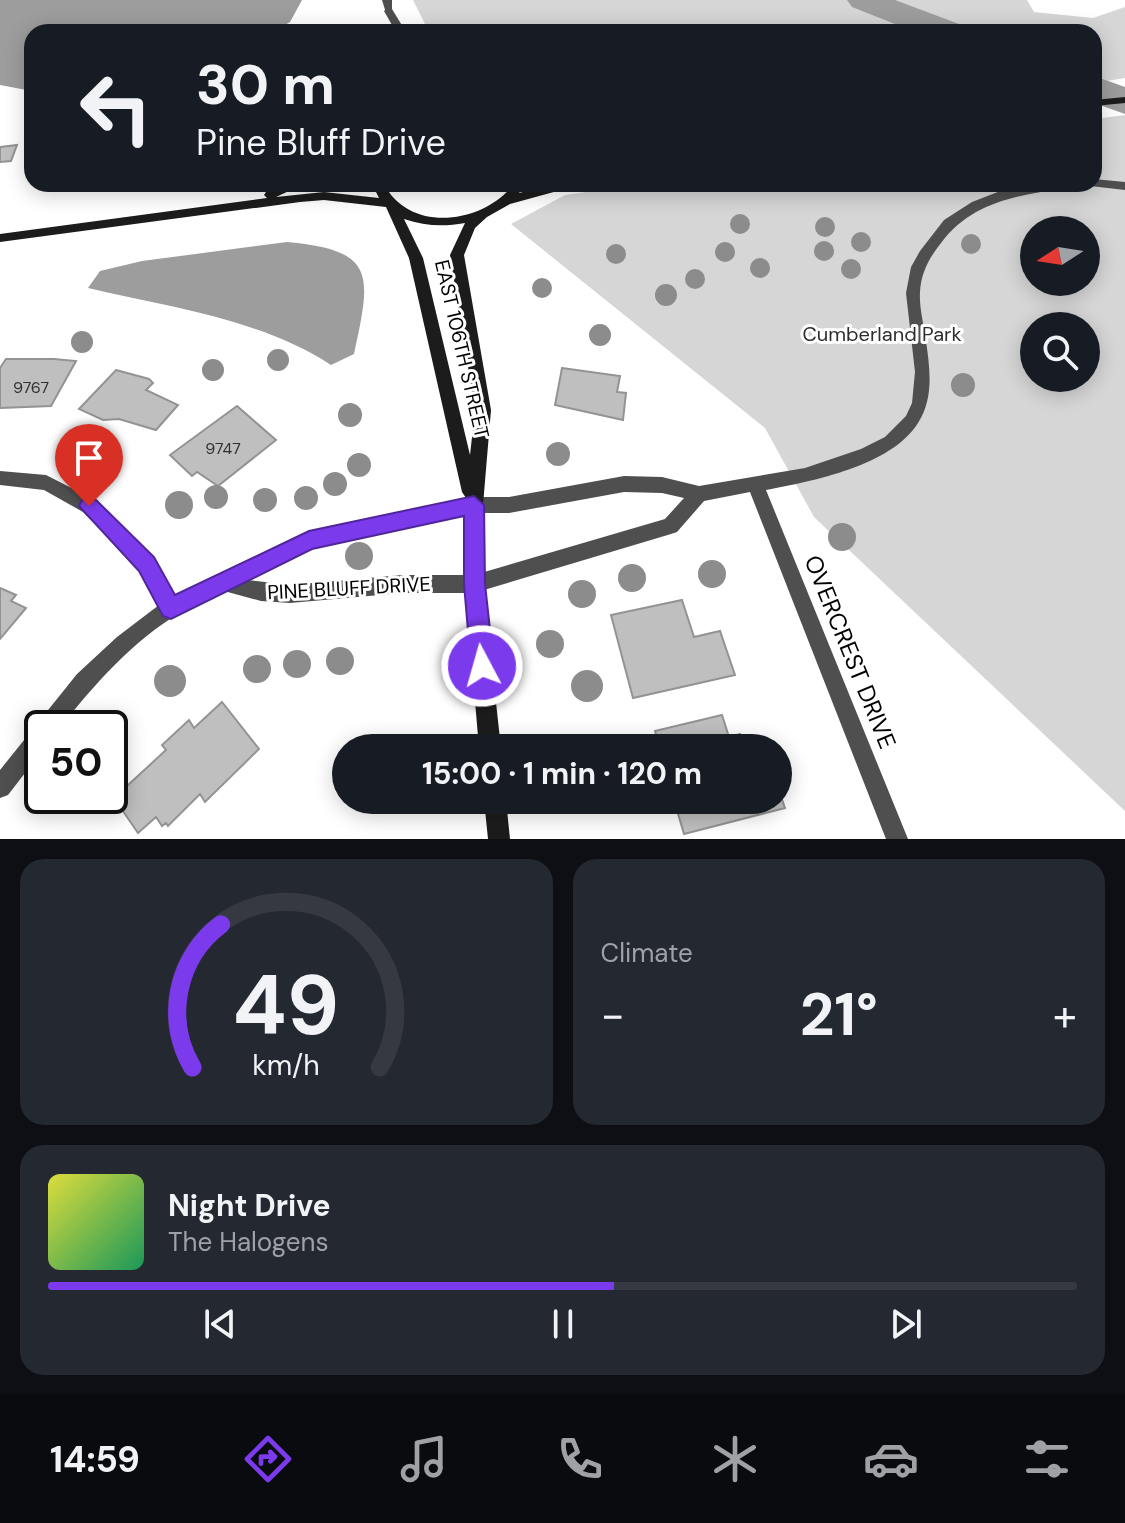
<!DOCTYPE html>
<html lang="en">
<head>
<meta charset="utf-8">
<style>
  :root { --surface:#171b24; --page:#242831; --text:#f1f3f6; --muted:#9ea1a6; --line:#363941; --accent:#7c3aed }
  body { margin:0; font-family:"DM Sans",sans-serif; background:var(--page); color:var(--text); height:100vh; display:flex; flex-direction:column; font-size:30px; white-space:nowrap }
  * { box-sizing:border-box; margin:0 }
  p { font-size:26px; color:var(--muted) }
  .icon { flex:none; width:44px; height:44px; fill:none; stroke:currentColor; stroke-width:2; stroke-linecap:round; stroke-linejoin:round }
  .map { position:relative; height:839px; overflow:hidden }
  .drawer { display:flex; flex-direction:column; gap:20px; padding:20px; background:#0d0f14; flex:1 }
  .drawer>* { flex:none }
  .guide { position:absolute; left:24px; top:24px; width:1078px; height:168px; border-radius:24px; box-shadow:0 4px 20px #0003; background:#171b24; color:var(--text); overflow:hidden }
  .needle { width:52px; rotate:258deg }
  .controls { position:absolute; left:1020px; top:216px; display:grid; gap:16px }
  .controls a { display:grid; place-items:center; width:80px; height:80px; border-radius:50%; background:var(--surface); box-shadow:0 4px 20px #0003; font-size:40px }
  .speed { position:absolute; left:24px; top:710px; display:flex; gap:16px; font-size:40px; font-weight:700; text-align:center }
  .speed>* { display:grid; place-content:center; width:104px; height:104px; border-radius:50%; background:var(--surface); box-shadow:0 4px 20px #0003; line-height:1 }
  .speed .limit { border:4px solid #111; border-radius:12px; background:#fff; color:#111 }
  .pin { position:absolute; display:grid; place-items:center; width:68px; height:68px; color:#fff; margin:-82px -34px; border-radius:50% 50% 50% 0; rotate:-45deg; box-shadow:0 0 8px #0007 }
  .pin .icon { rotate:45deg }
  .me { position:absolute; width:88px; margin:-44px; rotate:354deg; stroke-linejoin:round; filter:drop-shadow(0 0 6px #0008) }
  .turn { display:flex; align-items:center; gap:28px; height:168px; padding:0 40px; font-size:36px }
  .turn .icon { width:104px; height:104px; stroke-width:2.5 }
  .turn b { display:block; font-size:56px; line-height:68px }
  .big { font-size:60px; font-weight:700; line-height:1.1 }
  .drawer .widget { flex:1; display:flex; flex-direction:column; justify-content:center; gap:12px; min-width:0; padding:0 28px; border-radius:24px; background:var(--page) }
  .drawer .dial { align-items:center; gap:0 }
  .dial svg { height:208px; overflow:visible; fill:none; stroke:var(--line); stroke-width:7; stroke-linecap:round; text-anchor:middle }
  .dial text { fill:var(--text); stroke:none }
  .song { display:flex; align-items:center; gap:24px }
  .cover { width:96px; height:96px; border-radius:12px; background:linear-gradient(135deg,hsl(60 70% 55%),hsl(150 70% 35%)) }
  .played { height:8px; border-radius:4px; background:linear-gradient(90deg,var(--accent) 55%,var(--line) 55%) }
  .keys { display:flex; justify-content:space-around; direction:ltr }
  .heat { display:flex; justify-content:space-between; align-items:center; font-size:44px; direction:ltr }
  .drawer .tiles { flex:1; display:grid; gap:20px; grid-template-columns:1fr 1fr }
  .widget:last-child { grid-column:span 2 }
  .trip { position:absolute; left:332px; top:734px; width:460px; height:80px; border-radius:40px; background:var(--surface); box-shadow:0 4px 20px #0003; font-weight:700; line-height:80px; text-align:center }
  .tabs { display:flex; height:128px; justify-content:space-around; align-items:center; background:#090b0e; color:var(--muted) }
  .tabs .icon { width:56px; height:56px }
  .tabs .current { color:var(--accent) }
  .tabs b { font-size:36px; color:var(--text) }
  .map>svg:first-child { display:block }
  .green { fill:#d6d6d6; fill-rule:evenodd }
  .water { fill:#9d9d9d }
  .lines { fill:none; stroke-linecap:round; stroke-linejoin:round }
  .river { fill:#9d9d9d; fill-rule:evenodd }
  .building { fill:#bfbfbf; stroke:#939393; stroke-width:2 }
  .minor { fill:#4f4f4f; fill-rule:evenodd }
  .tertiary { fill:#4f4f4f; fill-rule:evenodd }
  .secondary { fill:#1c1c1c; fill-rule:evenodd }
  .tree { fill:#8c8c8c }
  .route { fill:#7c3aed; stroke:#51269a; stroke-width:2 }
  .labels { text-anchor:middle; stroke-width:6; stroke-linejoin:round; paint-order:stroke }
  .number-label { font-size:16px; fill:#303030 }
  .park-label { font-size:20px; fill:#2d2d2d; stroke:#fff }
  .street-label { font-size:20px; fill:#000; stroke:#fff }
  .near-street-label { font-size:24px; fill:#000; stroke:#fff }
</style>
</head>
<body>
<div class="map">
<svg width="1125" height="839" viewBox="0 0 1125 839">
  <rect width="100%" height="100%" fill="#fff"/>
  <path class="green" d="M413 0H1027L1034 12 1093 18 1125 7V78L1094 83V32H429Z
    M1125 115V811L814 517 765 428 511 224 565 195 641 184H1094V119ZM1034 230H1086V282H1034ZM1034 326H1086V378H1034Z"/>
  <path class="water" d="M0 0H302L290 22 273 32H32V91L0 85Z
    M287 242C377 250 371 275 354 354L331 365C261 319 169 307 88 288L100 271 142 261Z"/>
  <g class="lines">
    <path class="river" d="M847 0H895L959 24 964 32H915L852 7Z
      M1094 76 1125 87V114L1094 103Z"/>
  </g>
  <path class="building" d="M17 145 11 161 0 162V147Z
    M6 359H54L76 361 51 406 0 408V368Z
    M562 368 620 376 617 392 626 393 623 420 555 405Z
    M116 370 149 379 153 383 146 390 178 405 156 430 119 419 103 420 79 409Z
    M237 406 276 440 218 486 197 472 192 476 170 455Z
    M0 588 16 595 11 601 26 608 0 639Z
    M682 600 694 637 720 631 735 675 633 698 611 615Z
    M222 702 259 749 205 802 200 794 168 826 166 823 162 826 156 817 138 833 114 798 166 750 162 745 189 720 194 728Z
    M722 715 729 737 740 734 745 748H660L655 731Z
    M778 788 785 808 684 834 674 800H778Z"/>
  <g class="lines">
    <path class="minor" d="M382 0H392V13H386Z
      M1094 179 1125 182V190L1090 186 1089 184H1094Z
      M1040 184H1070L1064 188C1016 196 972 202 941 243 929 258 921 273 920 292 919 308 924 325 926 341 930 369 934 398 918 423 891 466 813 481 766 490L908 839H886L750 492 704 501 677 532 671 534 474 593H402L290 603 261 601 224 591C210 599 194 605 180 613 133 640 93 686 60 728H42V751L8 795 0 798V770L77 674 117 637 159 605 141 570 83 512 44 490 0 485V471L46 475 95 500 153 558 175 596 309 532 425 506 474 497H509L624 476 662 477 699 486 805 468 861 449 885 437 906 416 912 403 915 372 906 293 911 267 920 251 944 220 972 202 1003 190ZM624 492 662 493 684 498 665 519 474 575H402L290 585 248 580 312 548 474 513H509Z"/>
    <path class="tertiary" d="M386 9H392L406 32H396L384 11Z"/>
    <path class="secondary" d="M1125 97V103L1094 106V100Z
      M287 184H304L276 197 324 192 379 198 372 184H384C410 234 483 224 514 184H526L519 193 554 184H574L572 187 510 204 487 217 475 228 464 255 491 410 483 505V584L501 748H479L465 584 466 498 462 492 409 258 386 207 324 200 300 202 0 242V234L267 198 264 195 266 192ZM404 219C425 226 443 227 465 223L450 255 475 410 470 455 423 258Z
      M484 800H506L510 839H488Z"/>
  </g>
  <g class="tree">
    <circle cx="740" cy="224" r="10"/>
    <circle cx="825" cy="227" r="10"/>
    <circle cx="861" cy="242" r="10"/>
    <circle cx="971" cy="244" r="10"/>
    <circle cx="824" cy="251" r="10"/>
    <circle cx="725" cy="252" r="10"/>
    <circle cx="616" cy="254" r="10"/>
    <circle cx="760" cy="268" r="10"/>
    <circle cx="851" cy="269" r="10"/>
    <circle cx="695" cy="279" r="10"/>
    <circle cx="542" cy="288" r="10"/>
    <circle cx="666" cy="295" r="11"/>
    <circle cx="600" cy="335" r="11"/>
    <circle cx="82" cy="342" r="11"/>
    <circle cx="278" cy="360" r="11"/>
    <circle cx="213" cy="370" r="11"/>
    <circle cx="963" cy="385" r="12"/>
    <circle cx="350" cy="415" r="12"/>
    <circle cx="558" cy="454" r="12"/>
    <circle cx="359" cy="465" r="12"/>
    <circle cx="335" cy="484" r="12"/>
    <circle cx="216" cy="497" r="12"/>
    <circle cx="306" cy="498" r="12"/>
    <circle cx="265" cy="500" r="12"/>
    <circle cx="179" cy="505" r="14"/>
    <circle cx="842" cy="537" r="14"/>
    <circle cx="359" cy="556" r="14"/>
    <circle cx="712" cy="574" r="14"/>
    <circle cx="632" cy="578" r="14"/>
    <circle cx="582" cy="594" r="14"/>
    <circle cx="550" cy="644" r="14"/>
    <circle cx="340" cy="661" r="14"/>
    <circle cx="297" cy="664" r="14"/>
    <circle cx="257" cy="669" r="14"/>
    <circle cx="170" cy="681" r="16"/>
    <circle cx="587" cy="686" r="16"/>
  </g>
  <path class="route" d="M474 496 484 505 485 584 494 666 490 674 482 677 474 674 471 666 464 584V516L312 549 171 619 163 616 139 571 79 506 82 500H96L154 557 175 595 309 531Z"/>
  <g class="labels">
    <g class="number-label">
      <text x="31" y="393">9767</text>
      <text x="223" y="454">9747</text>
    </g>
    <g class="park-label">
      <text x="882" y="341">Cumberland Park</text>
    </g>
    <g class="street-label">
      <text transform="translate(462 349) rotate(77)" y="7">EAST 106TH STREET</text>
      <text transform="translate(349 588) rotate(-3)" y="7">PINE BLUFF DRIVE</text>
    </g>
    <g class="near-street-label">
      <text transform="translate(850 652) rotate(68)" y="8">OVERCREST DRIVE</text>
    </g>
  </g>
</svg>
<div class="controls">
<a><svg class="needle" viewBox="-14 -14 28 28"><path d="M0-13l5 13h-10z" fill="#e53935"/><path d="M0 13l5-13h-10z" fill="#9ea1a6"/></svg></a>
<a><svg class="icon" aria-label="search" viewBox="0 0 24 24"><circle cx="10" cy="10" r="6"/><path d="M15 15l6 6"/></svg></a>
</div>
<div class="speed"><div class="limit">50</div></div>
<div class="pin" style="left:89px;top:506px;background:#d93025"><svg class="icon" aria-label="arrive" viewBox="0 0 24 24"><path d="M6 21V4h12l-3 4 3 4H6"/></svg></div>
<svg class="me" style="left:482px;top:666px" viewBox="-20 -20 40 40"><circle r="17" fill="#7c3aed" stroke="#fff" stroke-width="3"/><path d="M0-11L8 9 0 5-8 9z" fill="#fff"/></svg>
<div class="trip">15:00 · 1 min · 120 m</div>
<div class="guide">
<div class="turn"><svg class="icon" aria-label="left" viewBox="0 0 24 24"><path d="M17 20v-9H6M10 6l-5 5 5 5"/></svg><div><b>30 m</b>Pine Bluff Drive</div></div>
</div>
</div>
<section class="drawer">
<div class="tiles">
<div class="widget dial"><svg viewBox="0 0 100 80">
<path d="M14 69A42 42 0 1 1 86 69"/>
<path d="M14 69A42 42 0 0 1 25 14" stroke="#7c3aed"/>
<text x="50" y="56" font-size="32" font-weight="700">49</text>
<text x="50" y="72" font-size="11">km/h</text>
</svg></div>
<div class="widget"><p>Climate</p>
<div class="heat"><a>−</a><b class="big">21°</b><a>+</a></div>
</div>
<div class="widget">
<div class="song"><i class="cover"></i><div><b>Night Drive</b><p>The Halogens</p></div></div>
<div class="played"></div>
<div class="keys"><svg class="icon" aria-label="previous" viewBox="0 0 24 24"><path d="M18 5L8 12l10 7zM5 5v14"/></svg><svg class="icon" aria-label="pause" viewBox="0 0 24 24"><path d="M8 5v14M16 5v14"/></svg><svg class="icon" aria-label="next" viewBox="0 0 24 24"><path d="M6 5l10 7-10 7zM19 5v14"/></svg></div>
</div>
</div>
</section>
<nav class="tabs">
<b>14:59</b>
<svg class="icon current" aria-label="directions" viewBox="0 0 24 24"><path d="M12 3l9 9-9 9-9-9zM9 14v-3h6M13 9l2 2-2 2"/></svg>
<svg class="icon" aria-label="music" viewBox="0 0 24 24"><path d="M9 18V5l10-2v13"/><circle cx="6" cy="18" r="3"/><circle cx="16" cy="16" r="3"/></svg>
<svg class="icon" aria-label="phone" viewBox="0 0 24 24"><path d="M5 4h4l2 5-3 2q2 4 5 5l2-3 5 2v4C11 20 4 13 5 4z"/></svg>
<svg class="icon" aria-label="climate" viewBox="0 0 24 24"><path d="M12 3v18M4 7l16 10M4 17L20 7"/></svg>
<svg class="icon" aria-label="car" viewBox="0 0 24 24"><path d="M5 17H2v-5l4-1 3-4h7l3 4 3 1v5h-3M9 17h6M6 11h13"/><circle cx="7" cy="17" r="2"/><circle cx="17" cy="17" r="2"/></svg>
<svg class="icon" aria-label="filters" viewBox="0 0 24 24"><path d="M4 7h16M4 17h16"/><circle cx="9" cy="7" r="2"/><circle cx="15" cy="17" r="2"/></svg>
</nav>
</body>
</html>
